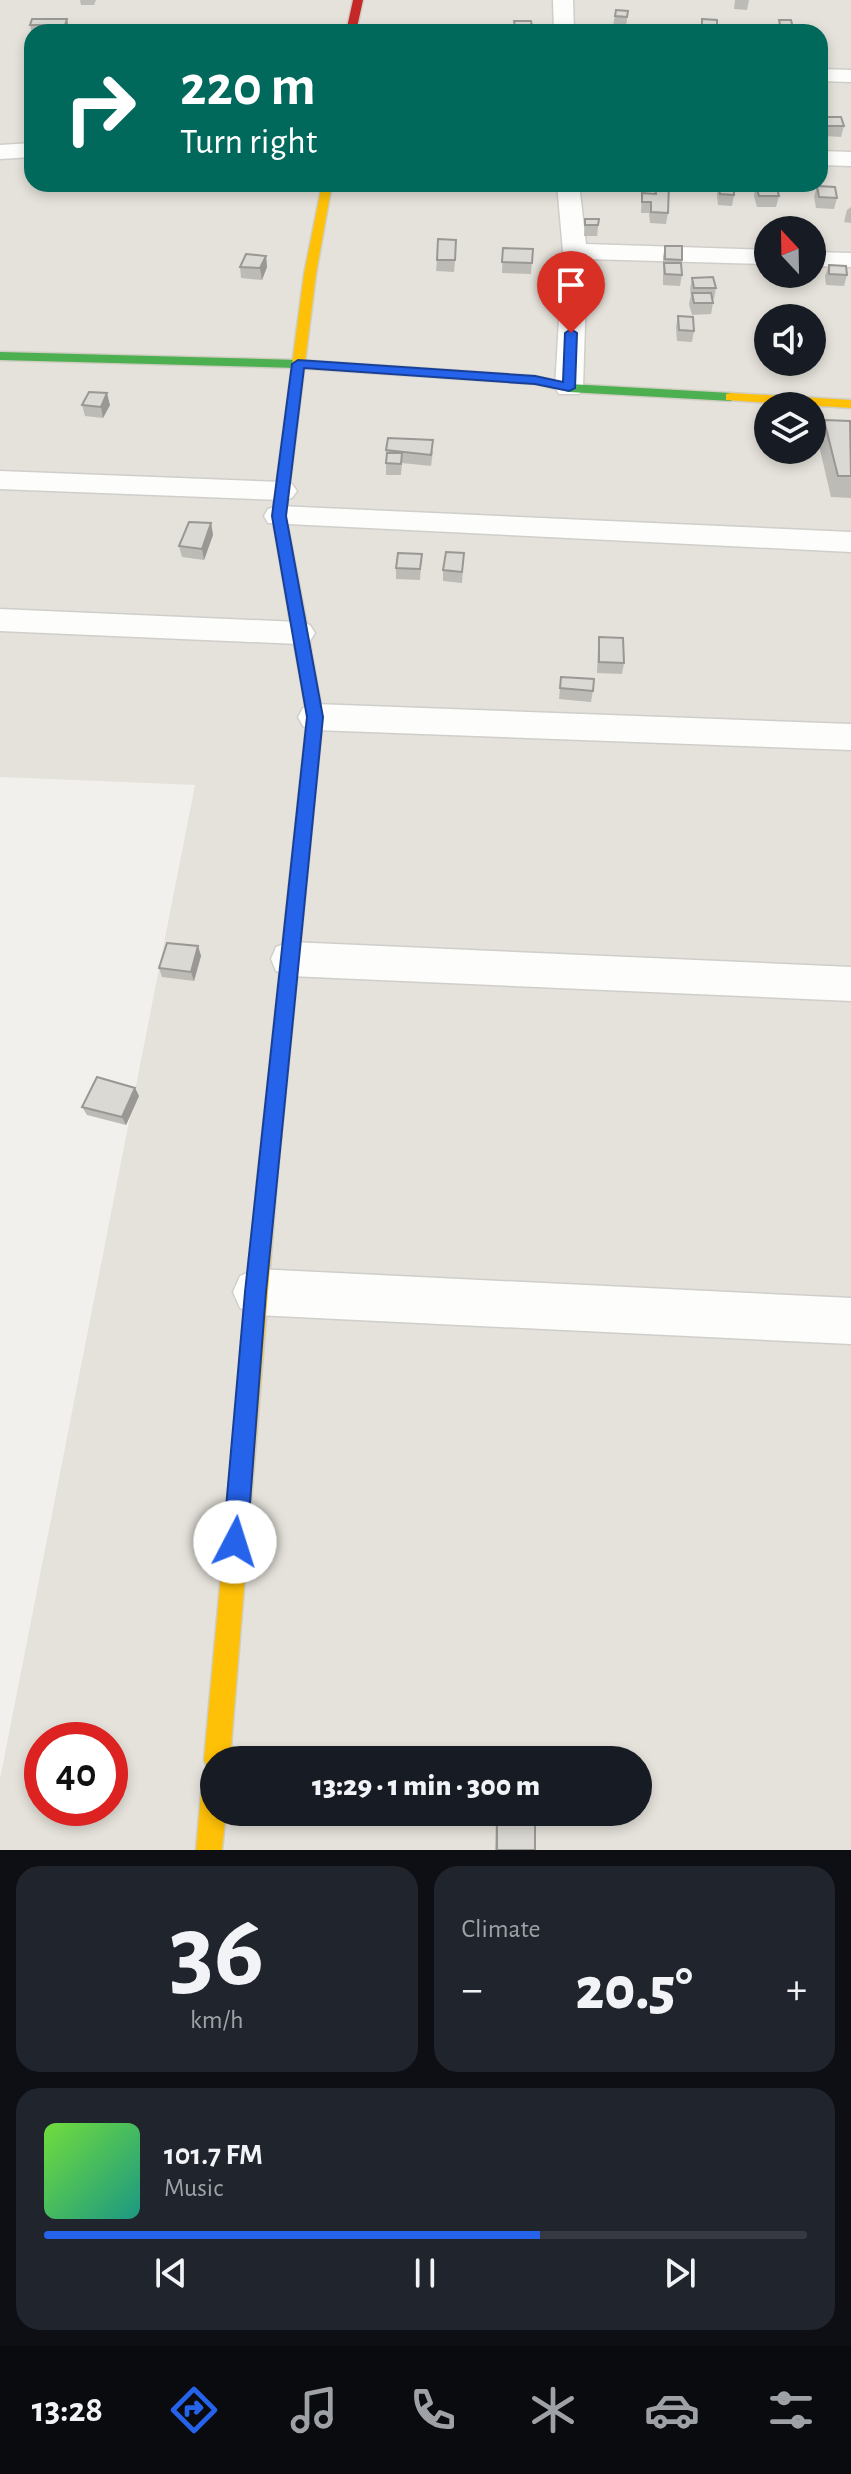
<!DOCTYPE html>
<html lang="en">
<head>
<meta charset="utf-8">
<style>
  :root { --surface:#171b24; --page:#20242c; --text:#f1f3f6; --muted:#9ea1a6; --line:#363941; --accent:#2563eb }
  body { margin:0; font-family:"Alegreya Sans",sans-serif; background:var(--page); color:var(--text); height:100vh; display:flex; flex-direction:column; font-size:30px; white-space:nowrap }
  * { box-sizing:border-box; margin:0 }
  p { font-size:26px; color:var(--muted) }
  .icon { flex:none; width:44px; height:44px; fill:none; stroke:currentColor; stroke-width:2; stroke-linecap:round; stroke-linejoin:round }
  .map { position:relative; height:1850px; overflow:hidden }
  .side { display:flex; flex-direction:column; gap:16px; padding:16px; background:#0d0f14; flex:1 }
  .side>* { flex:none }
  .banner { position:absolute; left:24px; top:24px; width:804px; height:168px; border-radius:24px; box-shadow:0 4px 12px #0003; background:#00695c; color:#fff; overflow:hidden }
  .needle { width:52px; rotate:338deg }
  .tools { position:absolute; left:754px; top:216px; display:grid; gap:16px }
  .tools a { display:grid; place-items:center; width:72px; height:72px; border-radius:50%; background:var(--surface); box-shadow:0 4px 12px #0003; font-size:40px }
  .speed { position:absolute; left:24px; top:1722px; display:flex; gap:16px; font-size:40px; font-weight:700; text-align:center }
  .speed>* { display:grid; place-content:center; width:104px; height:104px; border-radius:50%; background:var(--surface); box-shadow:0 4px 12px #0003; line-height:1 }
  .speed .limit { border:12px solid #d22; background:#fff; color:#111 }
  .pin { position:absolute; display:grid; place-items:center; width:68px; height:68px; color:#fff; margin:-82px -34px; border-radius:50% 50% 50% 0; rotate:-45deg; box-shadow:0 0 8px #0007 }
  .pin .icon { rotate:45deg }
  .me { position:absolute; width:88px; margin:-44px; rotate:5deg; stroke-linejoin:round; filter:drop-shadow(0 0 6px #0008) }
  .turn { display:flex; align-items:center; gap:28px; height:168px; padding:0 24px; font-size:36px }
  .turn .icon { width:104px; height:104px; stroke-width:2.5 }
  .turn b { display:block; font-size:56px; line-height:68px }
  .big { font-size:60px; font-weight:800; line-height:1.1 }
  .side .widget { flex:1; display:flex; flex-direction:column; justify-content:center; gap:12px; min-width:0; padding:0 28px; border-radius:24px; background:var(--page) }
  .side .dial { align-items:center; gap:0 }
  .dial b { font-size:104px; line-height:1 }
  .song { display:flex; align-items:center; gap:24px }
  .cover { width:96px; height:96px; border-radius:12px; background:linear-gradient(135deg,hsl(100 70% 55%),hsl(170 70% 35%)) }
  .played { height:8px; border-radius:4px; background:linear-gradient(90deg,var(--accent) 65%,var(--line) 65%) }
  .keys { display:flex; justify-content:space-around; direction:ltr }
  .heat { display:flex; justify-content:space-between; align-items:center; font-size:44px; direction:ltr }
  .side .tiles { flex:1; display:grid; gap:16px; grid-template-columns:1fr 1fr }
  .widget:last-child { grid-column:span 2 }
  .trip { position:absolute; left:200px; top:1746px; width:452px; height:80px; border-radius:40px; background:var(--surface); box-shadow:0 4px 12px #0003; font-weight:800; line-height:80px; text-align:center }
  .menu { display:flex; height:128px; justify-content:space-around; align-items:center; background:#090b0e; color:var(--muted) }
  .menu .icon { width:56px; height:56px }
  .menu .active { color:var(--accent) }
  .menu b { font-size:36px; color:var(--text) }
  .map>svg:first-child { display:block }
  .residential { fill:#e5e2db; fill-rule:evenodd }
  .lines { fill:none; stroke-linecap:round; stroke-linejoin:round }
  .street-casing { stroke:#cfceca; stroke-width:3 }
  .fast-casing { stroke:#d0cdc3; stroke-width:3 }
  .slow-casing { stroke:#d0cdc3; stroke-width:3 }
  .jam-casing { stroke:#d0cdc3; stroke-width:3 }
  .street { fill:#fdfdfc; fill-rule:evenodd }
  .fast { fill:#4caf50; fill-rule:evenodd }
  .slow { fill:#ffc107; fill-rule:evenodd }
  .jam { fill:#c62828; fill-rule:evenodd }
  .wall { fill:#bcbbb6 }
  .shaded-wall { fill:#999894 }
  .building { fill:#dbd9d4; stroke:#999894; stroke-width:2 }
  .route { fill:#2563eb; stroke:#184099; stroke-width:2 }
</style>
</head>
<body>
<div class="map">
<svg width="851" height="1850" viewBox="0 0 851 1850">
  <rect width="100%" height="100%" fill="#f2f0ec"/>
  <path class="residential" d="M0 0H851V1850H0V1779L195 785 0 777ZM32 32H820V184H32ZM768 230H812V274H768ZM768 318H812V362H768ZM768 406H812V450H768ZM42 1740H110V1808H42ZM214 1760H638V1812H214Z"/>
  <g class="lines">
    <defs>
      <path id="street" d="M553 0H573L574 32H554Z
        M820 69 851 70V82L820 81Z
        M32 143V157L0 159V145Z
        M820 151 851 152V166L820 165Z
        M557 184H579L586 244 768 250V264L587 259 583 388 579 394H559L555 388 563 251Z
        M812 252 851 253V267L812 266Z
        M0 471 282 482 292 484 297 491 292 498 282 500 0 489Z
        M279 506 851 532V552L268 523 264 516 268 509Z
        M0 609 299 622 310 625 315 633 310 641 299 644 0 631Z
        M315 704 851 724V750L315 730 303 726 298 717 303 708Z
        M290 942 851 967V1001L290 976 276 971 271 959 276 947Z
        M256 1269 851 1298V1344L256 1315 240 1308 233 1292 240 1276Z"/>
      <path id="fast" d="M0 352 298 360 535 376 569 384 731 393 737 397 731 401 569 392 535 384 298 368 0 360Z
        M297 610 305 615 323 717 277 1181 274 1188 267 1191 260 1188 257 1181 307 717 289 615Z"/>
      <path id="slow" d="M322 184H332L316 274 286 516 305 615 297 620 289 615 272 516 304 274Z
        M731 393 851 400V408L726 400V394Z
        M267 1171 274 1174 277 1181 230 1760H214V1772L208 1769 204 1760 257 1181 260 1174Z
        M214 1780V1812H226L222 1850H196L201 1793 205 1784Z"/>
      <path id="jam" d="M353 0H363L356 32H346Z"/>
    </defs>
    <use href="#street" class="street-casing"/>
    <use href="#fast" class="fast-casing"/>
    <use href="#slow" class="slow-casing"/>
    <use href="#jam" class="jam-casing"/>
    <use href="#street" class="street"/>
    <use href="#fast" class="fast"/>
    <use href="#slow" class="slow"/>
    <use href="#jam" class="jam"/>
  </g>
  <path class="wall" d="M80 0H96L94 5H81Z
    M735 0H749L747 10 734 9Z
    M616 10 628 11 626 27 613 26Z
    M67 19 69 30V32H32V35L30 25Z
    M702 19 717 26 716 32H700Z
    M779 20 793 28 792 32H777Z
    M514 21 532 26 531 32H514Z
    M824 117 844 126 841 137 824 136 822 128Z
    M655 184H669L668 213 666 224 650 223 649 213H641L642 193 654 194Z
    M719 184 734 195 732 206 718 205 717 195Z
    M756 185 779 196 776 207H757L754 196Z
    M817 186 837 198 834 209 816 208 814 197Z
    M851 207V223L844 222 847 210Z
    M585 219H599L597 236H584Z
    M665 246 682 260V275L680 286 663 285V257Z
    M503 248 533 249 531 274 502 273Z
    M456 251 454 272 436 271 437 260Z
    M266 256 267 267 262 280 241 278 240 267Z
    M829 265 847 275 844 286 826 285 825 276Z
    M692 278 716 288 714 299H712L713 303 711 314 692 315 689 304 691 295 690 289Z
    M678 316 694 331 692 342 677 341 676 327Z
    M82 405H110L103 418 85 416Z
    M824 420 851 425V498L831 497 818 441Z
    M386 450 433 451 431 466 402 463 401 475H386Z
    M211 523 213 535 204 560 182 557 179 546Z
    M464 553 462 583 443 581V570Z
    M422 554 420 580 396 579V568Z
    M599 637 624 663 622 674 597 673 598 647Z
    M561 677 593 691 591 702 559 699Z
    M198 946 201 956 194 981 162 977 159 968Z
    M135 1088 139 1096 126 1125 87 1115 82 1107Z
    M496 1812H535V1850H495Z"/>
  <path class="shaded-wall" d="M67 19 69 30V32H66L65 25Z
    M266 256 267 267 262 280 260 268Z
    M107 393 110 405 103 418 101 407Z
    M211 523 213 535 204 560 202 549Z
    M198 946 201 956 194 981 191 972Z
    M135 1088 139 1096 126 1125 122 1117Z"/>
  <path class="building" d="M616 10 628 11 627 17 615 16Z
    M32 19H67L65 25H30Z
    M702 19 717 20V26H702Z
    M779 20H791L793 28H781Z
    M514 21H531L532 26H515Z
    M824 117H841L844 126H827Z
    M655 184H669L668 213 651 212V202H642V193L656 194Z
    M719 184 734 185V195L720 194Z
    M756 185H776L779 196H759Z
    M817 186 835 187 837 198 819 197Z
    M585 219H599L598 225H585Z
    M438 239 456 240 455 260H437Z
    M665 246H682V260L665 259Z
    M503 248 533 249 532 263 502 262Z
    M246 254 266 256 260 268 240 267Z
    M664 263H681L682 275 665 274Z
    M829 265 846 266 847 275 829 274Z
    M713 277 716 288H694L692 278Z
    M692 293H711L713 303H694Z
    M678 316 693 317 694 331 679 330Z
    M89 392 107 393 101 407 82 405Z
    M824 420 850 421 851 476H838Z
    M388 438 433 440 431 455 386 450Z
    M387 453H402L401 464 386 463Z
    M189 522 211 523 202 549 179 546Z
    M446 552 464 553 462 572 443 570Z
    M398 553 422 554 420 569 396 568Z
    M599 637 623 638 624 663 599 662Z
    M561 677 594 679 593 691 560 688Z
    M167 943 198 946 191 972 159 968Z
    M97 1077 135 1088 122 1117 82 1107Z
    M497 1812H535V1850H497Z"/>
  <path class="route" d="M571 329 577 333 575 388 569 391 535 384 304 368 286 516 323 717 266 1292 247 1542 243 1550 235 1554 226 1550 223 1542 245 1292 307 717 272 516 292 364 298 360 535 376 563 382 565 333Z"/>
</svg>
<div class="tools">
<a><svg class="needle" viewBox="-14 -14 28 28"><path d="M0-13l5 13h-10z" fill="#e53935"/><path d="M0 13l5-13h-10z" fill="#9ea1a6"/></svg></a>
<a><svg class="icon" aria-label="sound" viewBox="0 0 24 24"><path d="M4 9h4l5-4v14l-5-4H4zM17 9q2 3 0 6"/></svg></a>
<a><svg class="icon" aria-label="layers" viewBox="0 0 24 24"><path d="M12 4l9 5-9 5-9-5zM3 14l9 5 9-5"/></svg></a>
</div>
<div class="speed"><div class="limit">40</div></div>
<div class="pin" style="left:571px;top:333px;background:#d93025"><svg class="icon" aria-label="arrive" viewBox="0 0 24 24"><path d="M6 21V4h12l-3 4 3 4H6"/></svg></div>
<svg class="me" style="left:235px;top:1542px" viewBox="-20 -20 40 40"><circle r="19" fill="#fff"/><path d="M0-13L10 11 0 6-10 11z" fill="#2563eb"/></svg>
<div class="trip">13:29 · 1 min · 300 m</div>
<div class="banner">
<div class="turn"><svg class="icon" aria-label="right" viewBox="0 0 24 24"><path d="M7 20v-9h11M14 6l5 5-5 5"/></svg><div><b>220 m</b>Turn right</div></div>
</div>
</div>
<section class="side">
<div class="tiles">
<div class="widget dial"><b>36</b><p>km/h</p></div>
<div class="widget"><p>Climate</p>
<div class="heat"><a>−</a><b class="big">20.5°</b><a>+</a></div>
</div>
<div class="widget">
<div class="song"><i class="cover"></i><div><b>101.7 FM</b><p>Music</p></div></div>
<div class="played"></div>
<div class="keys"><svg class="icon" aria-label="previous" viewBox="0 0 24 24"><path d="M18 5L8 12l10 7zM5 5v14"/></svg><svg class="icon" aria-label="pause" viewBox="0 0 24 24"><path d="M8 5v14M16 5v14"/></svg><svg class="icon" aria-label="next" viewBox="0 0 24 24"><path d="M6 5l10 7-10 7zM19 5v14"/></svg></div>
</div>
</div>
</section>
<nav class="menu">
<b>13:28</b>
<svg class="icon active" aria-label="directions" viewBox="0 0 24 24"><path d="M12 3l9 9-9 9-9-9zM9 14v-3h6M13 9l2 2-2 2"/></svg>
<svg class="icon" aria-label="music" viewBox="0 0 24 24"><path d="M9 18V5l10-2v13"/><circle cx="6" cy="18" r="3"/><circle cx="16" cy="16" r="3"/></svg>
<svg class="icon" aria-label="phone" viewBox="0 0 24 24"><path d="M5 4h4l2 5-3 2q2 4 5 5l2-3 5 2v4C11 20 4 13 5 4z"/></svg>
<svg class="icon" aria-label="climate" viewBox="0 0 24 24"><path d="M12 3v18M4 7l16 10M4 17L20 7"/></svg>
<svg class="icon" aria-label="car" viewBox="0 0 24 24"><path d="M5 17H2v-5l4-1 3-4h7l3 4 3 1v5h-3M9 17h6M6 11h13"/><circle cx="7" cy="17" r="2"/><circle cx="17" cy="17" r="2"/></svg>
<svg class="icon" aria-label="filters" viewBox="0 0 24 24"><path d="M4 7h16M4 17h16"/><circle cx="9" cy="7" r="2"/><circle cx="15" cy="17" r="2"/></svg>
</nav>
</body>
</html>
